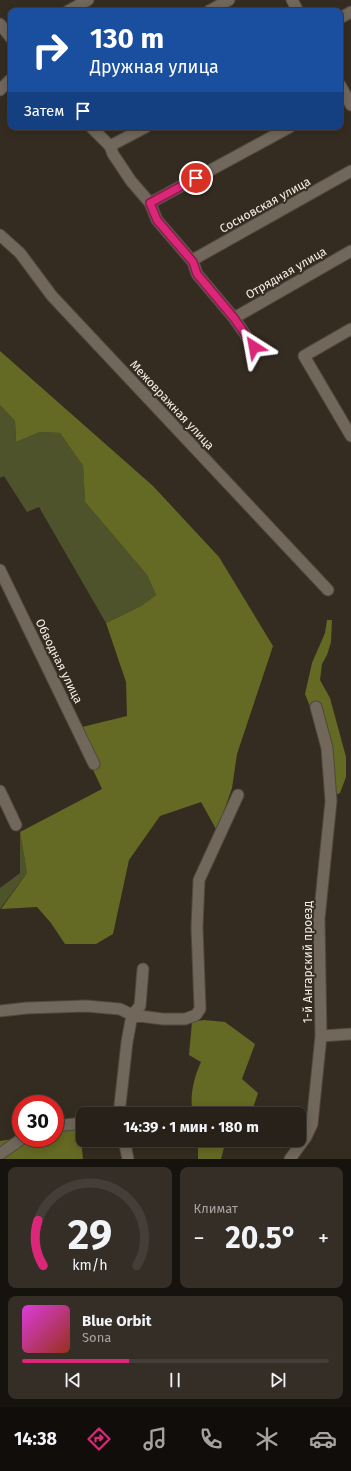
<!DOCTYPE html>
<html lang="ru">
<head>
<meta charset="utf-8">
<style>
  :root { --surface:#282119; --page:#342e26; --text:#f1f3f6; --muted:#a5a3a2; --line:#443e38; --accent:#db2777 }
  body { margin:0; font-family:"Fira Sans",sans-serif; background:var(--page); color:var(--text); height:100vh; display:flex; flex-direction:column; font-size:15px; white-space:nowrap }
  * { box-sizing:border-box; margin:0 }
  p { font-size:13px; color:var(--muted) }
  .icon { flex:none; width:22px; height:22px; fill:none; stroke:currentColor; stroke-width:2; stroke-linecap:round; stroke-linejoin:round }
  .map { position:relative; height:1159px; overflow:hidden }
  .drawer { display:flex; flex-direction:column; gap:8px; padding:8px; background:#16120e; flex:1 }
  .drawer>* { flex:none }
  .banner { position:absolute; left:8px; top:8px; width:335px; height:122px; border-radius:8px; box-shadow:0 2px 10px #0003,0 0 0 1px var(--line); background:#1a4fa0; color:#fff; overflow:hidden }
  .speed { position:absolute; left:12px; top:1095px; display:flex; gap:8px; font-size:20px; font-weight:700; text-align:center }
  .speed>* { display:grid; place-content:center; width:52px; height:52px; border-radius:50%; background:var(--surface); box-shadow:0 2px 10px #0003,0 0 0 1px var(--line); line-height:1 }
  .speed .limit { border:6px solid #d22; background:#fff; color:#111 }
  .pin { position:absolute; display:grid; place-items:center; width:34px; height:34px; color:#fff; margin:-17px; border:2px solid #fff; border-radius:50%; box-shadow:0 1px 4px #0007 }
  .me { position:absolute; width:44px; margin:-22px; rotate:326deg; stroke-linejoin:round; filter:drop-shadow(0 0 3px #0008) }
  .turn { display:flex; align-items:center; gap:14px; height:84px; padding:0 16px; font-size:18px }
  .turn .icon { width:52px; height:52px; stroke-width:2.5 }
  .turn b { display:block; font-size:28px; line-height:34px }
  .then { display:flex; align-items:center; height:38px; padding:0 16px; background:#0003; gap:8px; font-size:15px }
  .big { font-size:30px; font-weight:700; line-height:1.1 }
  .drawer .tile { flex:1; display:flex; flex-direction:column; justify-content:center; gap:6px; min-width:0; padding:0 14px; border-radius:8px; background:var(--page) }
  .drawer .dial { align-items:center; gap:0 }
  .dial svg { height:104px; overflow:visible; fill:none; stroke:var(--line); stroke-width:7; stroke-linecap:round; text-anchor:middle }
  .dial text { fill:var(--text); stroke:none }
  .song { display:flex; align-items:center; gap:12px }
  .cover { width:48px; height:48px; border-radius:6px; background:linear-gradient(135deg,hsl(300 70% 55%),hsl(10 70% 35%)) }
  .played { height:4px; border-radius:2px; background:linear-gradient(90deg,var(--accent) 35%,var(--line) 35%) }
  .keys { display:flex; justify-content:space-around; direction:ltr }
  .heat { display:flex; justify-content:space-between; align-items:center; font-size:22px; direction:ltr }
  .drawer .tiles { flex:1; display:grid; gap:8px; grid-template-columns:1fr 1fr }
  .tile:last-child { grid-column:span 2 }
  .trip { position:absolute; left:76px; top:1107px; width:230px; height:40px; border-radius:8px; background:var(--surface); box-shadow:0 2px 10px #0003,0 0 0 1px var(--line); font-weight:700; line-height:40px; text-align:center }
  .tab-bar { display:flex; height:64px; justify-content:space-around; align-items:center; background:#100d0a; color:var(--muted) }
  .tab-bar .icon { width:28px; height:28px }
  .tab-bar .selected { color:var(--accent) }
  .tab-bar b { font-size:18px; color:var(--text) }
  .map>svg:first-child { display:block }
  .green { fill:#4f532c }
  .forest { fill:#646923 }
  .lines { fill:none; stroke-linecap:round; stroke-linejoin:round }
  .minor-casing { stroke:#50483f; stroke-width:13 }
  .minor { stroke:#71675b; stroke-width:11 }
  .route-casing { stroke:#8e194d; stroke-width:10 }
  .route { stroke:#db2777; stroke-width:7 }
  .labels { text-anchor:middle; stroke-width:4; stroke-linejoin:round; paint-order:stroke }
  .street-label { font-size:12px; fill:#f3ede6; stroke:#352c21 }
</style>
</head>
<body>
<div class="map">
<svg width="351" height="1159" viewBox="0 0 351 1159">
  <rect width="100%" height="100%" fill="#352c21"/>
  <path class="green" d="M0 405 15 421 16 442 40 432 60 433 83 466 85 502 147 575 156 595 141 606 106 623 39 507 27 512 4 476 0 478Z
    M20 832 27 873 0 909V888L20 873Z"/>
  <path class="forest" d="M0 351 153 486 219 557 273 646 237 754 232 788 221 820 216 829 201 802 160 816 129 860 113 934 96 944H65L51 923 37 907 1 909 27 873 20 832 102 789 69 718 82 727 127 716 126 682 106 623 141 606 156 595 147 575 85 502 83 466 60 433 40 432 16 442 15 421 0 405Z
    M327 620H332L331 642 327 655 322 664 320 680 330 698 346 757V777L340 793 333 796 323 740 305 694 312 663 325 633Z
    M204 1020 225 1022 255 1044 242 1079 258 1093 251 1114H193C189 1097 194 1077 201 1062L189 1055 192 1022Z
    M80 1128 83 1159H0V1141L21 1138H55V1131Z
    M198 1140H226L221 1159H198Z"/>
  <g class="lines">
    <defs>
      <path id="minor" d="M292 0 298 11
        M68 11 88 0
        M209 11 229 0
        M340 18 351 12
        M0 24 11 38
        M340 85 351 105
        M0 90 11 79
        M91 127 110 146 113 154 131 181 150 203 157 220 193 262 197 274 234 318 254 347
        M110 146 146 127
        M150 203 290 127
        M0 235 20 253 52 296 328 590
        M193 262 196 258 351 171
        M234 318 351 251
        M351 329 304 356 351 436
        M0 570 94 764
        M0 791 16 825
        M0 1011 27 1008 86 1006 120 1009 132 1015 163 1019H185L196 1015 200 1009 197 927 199 880 238 795
        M321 1036 351 1034
        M119 1114 127 1042 132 1015 140 1006 143 969
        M55 1126 83 1123
        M124 1140 128 1159
        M0 1154 23 1138
        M290 1159 306 1137 312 1124 321 1036 319 919 331 801 327 748 316 707"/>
    </defs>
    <use href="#minor" class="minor-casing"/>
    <use href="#minor" class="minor"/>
  </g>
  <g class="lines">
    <defs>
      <path id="route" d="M196 178 150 203 157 220 193 262 197 274 234 318 254 347"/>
    </defs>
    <use href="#route" class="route-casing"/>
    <use href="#route" class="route"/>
  </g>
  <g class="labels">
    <g class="street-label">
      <text transform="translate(265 205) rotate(-29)" y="4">Сосновская улица</text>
      <text transform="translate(286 273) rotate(-30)" y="4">Отрядная улица</text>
      <text transform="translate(172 405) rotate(47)" y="4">Межовражная улица</text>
      <text transform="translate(59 661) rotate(64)" y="4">Обводная улица</text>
      <text transform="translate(308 962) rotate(-90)" y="4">1-й Ангарский проезд</text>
    </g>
  </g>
</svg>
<div class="speed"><div class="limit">30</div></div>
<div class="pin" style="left:196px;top:178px;background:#d93025"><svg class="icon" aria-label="arrive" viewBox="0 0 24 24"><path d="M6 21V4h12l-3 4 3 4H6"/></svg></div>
<svg class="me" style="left:254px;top:347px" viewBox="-20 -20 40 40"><path d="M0-17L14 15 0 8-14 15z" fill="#db2777" stroke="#fff" stroke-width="4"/></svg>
<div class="trip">14:39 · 1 мин · 180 m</div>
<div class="banner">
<div class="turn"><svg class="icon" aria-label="right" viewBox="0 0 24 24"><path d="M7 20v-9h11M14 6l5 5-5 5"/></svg><div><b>130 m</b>Дружная улица</div></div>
<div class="then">Затем<svg class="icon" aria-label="arrive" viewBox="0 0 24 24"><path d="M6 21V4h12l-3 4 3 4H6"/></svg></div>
</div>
</div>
<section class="drawer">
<div class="tiles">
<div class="tile dial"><svg viewBox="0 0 100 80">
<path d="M14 69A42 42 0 1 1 86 69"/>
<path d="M14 69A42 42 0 0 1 10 34" stroke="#db2777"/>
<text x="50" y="56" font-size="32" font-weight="700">29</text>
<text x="50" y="72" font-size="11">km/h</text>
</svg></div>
<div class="tile"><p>Климат</p>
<div class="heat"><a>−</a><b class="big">20.5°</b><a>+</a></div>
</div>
<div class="tile">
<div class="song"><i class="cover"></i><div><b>Blue Orbit</b><p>Sona</p></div></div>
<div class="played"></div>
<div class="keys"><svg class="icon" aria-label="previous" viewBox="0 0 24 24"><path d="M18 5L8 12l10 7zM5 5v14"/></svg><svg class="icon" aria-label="pause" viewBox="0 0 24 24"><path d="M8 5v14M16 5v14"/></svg><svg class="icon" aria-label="next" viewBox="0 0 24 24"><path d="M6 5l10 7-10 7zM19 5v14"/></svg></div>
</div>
</div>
</section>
<nav class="tab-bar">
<b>14:38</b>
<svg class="icon selected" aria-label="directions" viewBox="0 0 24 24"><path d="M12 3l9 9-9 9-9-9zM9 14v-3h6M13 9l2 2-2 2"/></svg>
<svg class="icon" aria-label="music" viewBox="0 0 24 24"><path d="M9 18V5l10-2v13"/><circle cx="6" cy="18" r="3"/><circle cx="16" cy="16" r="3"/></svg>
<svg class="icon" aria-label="phone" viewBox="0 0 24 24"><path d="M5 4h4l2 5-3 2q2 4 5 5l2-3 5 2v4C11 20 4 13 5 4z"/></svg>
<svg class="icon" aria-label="climate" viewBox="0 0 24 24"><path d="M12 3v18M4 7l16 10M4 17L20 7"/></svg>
<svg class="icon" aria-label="car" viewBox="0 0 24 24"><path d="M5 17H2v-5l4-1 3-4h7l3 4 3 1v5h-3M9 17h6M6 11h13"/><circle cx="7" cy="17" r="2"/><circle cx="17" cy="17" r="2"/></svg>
</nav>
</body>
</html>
